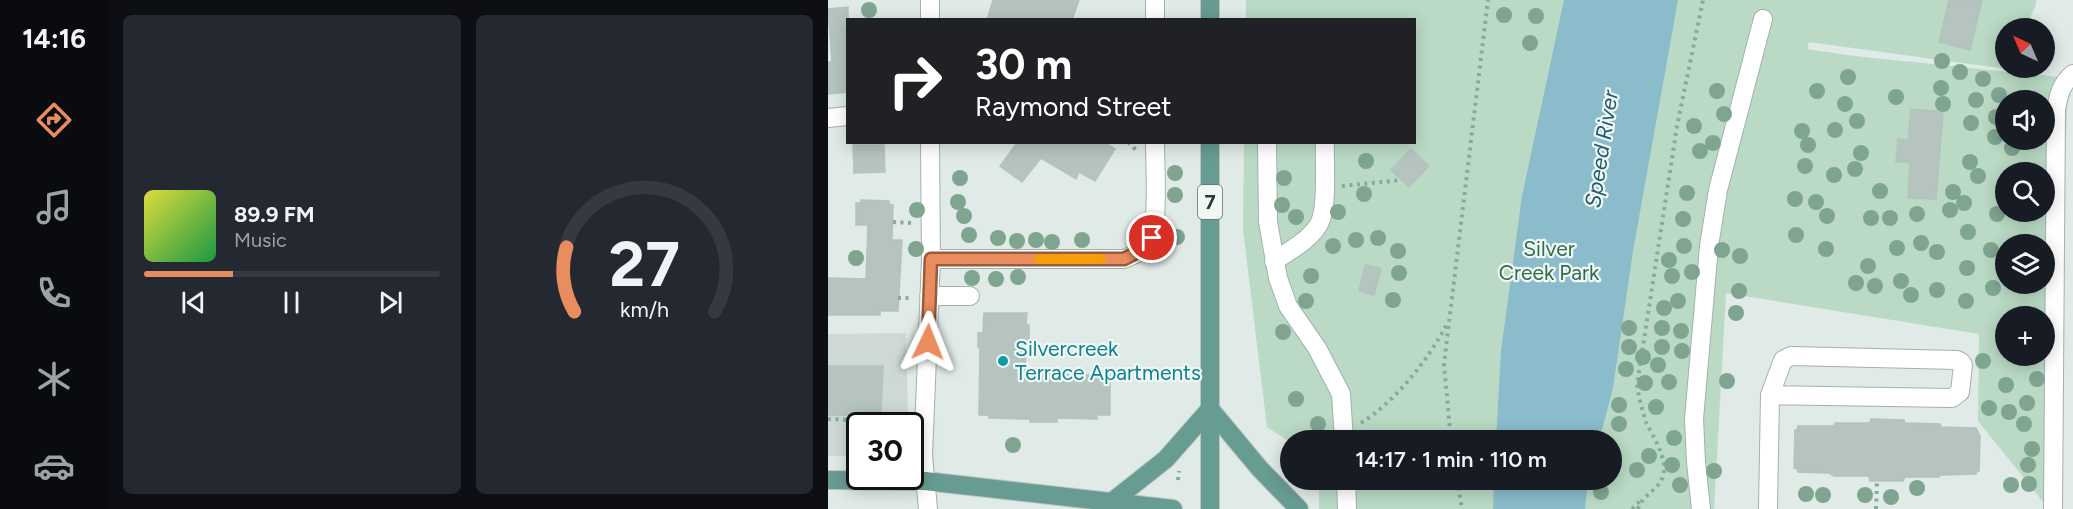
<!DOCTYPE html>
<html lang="en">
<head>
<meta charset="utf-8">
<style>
  :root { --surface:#171b24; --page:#242831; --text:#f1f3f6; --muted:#9ea1a6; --line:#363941; --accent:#e98c5e }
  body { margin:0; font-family:Figtree,sans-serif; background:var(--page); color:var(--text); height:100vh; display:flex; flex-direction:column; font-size:22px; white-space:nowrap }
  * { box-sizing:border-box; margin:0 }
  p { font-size:20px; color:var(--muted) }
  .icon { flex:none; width:33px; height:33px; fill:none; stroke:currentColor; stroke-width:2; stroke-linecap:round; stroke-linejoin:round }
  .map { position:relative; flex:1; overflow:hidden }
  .sheet { display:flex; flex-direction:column; gap:15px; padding:15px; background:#0d0f14; width:720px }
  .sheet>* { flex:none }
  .guide { position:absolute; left:18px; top:18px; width:570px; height:126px; border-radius:0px; box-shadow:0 3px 15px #0003; background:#202124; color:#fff; overflow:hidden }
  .needle { width:39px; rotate:316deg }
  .tools { position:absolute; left:1167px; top:18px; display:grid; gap:12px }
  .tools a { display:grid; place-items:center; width:60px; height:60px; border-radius:50%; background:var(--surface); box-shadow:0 3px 15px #0003; font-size:30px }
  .speed { position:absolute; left:18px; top:412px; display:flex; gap:12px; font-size:30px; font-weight:700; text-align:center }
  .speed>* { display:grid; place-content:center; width:78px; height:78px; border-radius:50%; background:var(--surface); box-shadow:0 3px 15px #0003; line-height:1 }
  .speed .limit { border:3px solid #111; border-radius:9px; background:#fff; color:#111 }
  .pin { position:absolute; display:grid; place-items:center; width:51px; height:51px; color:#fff; margin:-26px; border:3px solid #fff; border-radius:50%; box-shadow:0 2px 6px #0007 }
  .me { position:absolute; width:66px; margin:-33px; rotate:2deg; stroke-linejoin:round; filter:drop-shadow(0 0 4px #0008) }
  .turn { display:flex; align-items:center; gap:21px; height:126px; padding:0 30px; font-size:27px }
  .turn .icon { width:78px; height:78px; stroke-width:2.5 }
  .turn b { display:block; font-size:42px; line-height:51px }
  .sheet .tile { flex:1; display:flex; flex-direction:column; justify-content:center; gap:9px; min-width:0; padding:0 21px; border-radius:9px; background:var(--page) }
  .sheet .dial { align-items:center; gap:0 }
  .dial svg { height:156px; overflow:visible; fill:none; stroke:var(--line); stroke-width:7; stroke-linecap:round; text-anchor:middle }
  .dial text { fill:var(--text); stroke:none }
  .song { display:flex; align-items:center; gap:18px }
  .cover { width:72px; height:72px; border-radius:9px; background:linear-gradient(135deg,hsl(60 70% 55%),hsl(140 70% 35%)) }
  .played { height:6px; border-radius:3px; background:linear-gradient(90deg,var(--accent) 30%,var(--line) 30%) }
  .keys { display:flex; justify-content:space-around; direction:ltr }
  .sheet .tiles { flex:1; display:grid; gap:15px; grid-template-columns:repeat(2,1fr) }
  .trip { position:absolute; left:452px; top:430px; width:342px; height:60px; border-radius:30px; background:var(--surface); box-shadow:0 3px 15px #0003; font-weight:600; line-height:60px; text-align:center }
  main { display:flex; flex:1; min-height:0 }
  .dock { display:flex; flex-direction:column; width:108px; justify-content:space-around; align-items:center; background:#090b0e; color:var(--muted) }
  .dock .icon { width:42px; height:42px }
  .dock .selected { color:var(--accent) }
  .dock b { font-size:27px; color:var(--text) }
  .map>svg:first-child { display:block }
  .built { fill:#ced9d5 }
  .green { fill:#badac5; fill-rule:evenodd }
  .water { fill:#8abccc }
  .building { fill:#b5c4bf; stroke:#b3c3bd; stroke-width:1.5 }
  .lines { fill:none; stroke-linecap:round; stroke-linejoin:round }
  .minor-casing { stroke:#a3b1ad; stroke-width:20 }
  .major-casing { stroke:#bdc4c2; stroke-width:20 }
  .path { stroke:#82aba2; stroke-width:4; stroke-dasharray:3 4.5; stroke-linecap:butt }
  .minor { stroke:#fff; stroke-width:18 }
  .major { stroke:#679c93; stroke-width:18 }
  .tree { fill:#7fa591 }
  .route-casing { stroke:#975b3d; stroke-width:15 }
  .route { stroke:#e98c5e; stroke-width:10 }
  .slow { stroke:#f59e0b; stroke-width:10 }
  .culture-dot { fill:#0f9aa8; stroke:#f0f7f4; stroke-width:2 }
  .labels { text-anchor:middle; stroke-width:4.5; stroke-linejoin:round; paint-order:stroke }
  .shield { fill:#f0f7f4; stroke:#60726e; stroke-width:1.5 }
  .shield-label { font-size:20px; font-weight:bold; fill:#223934 }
  .park-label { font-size:21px; fill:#2f6d4c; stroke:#f0f7f4 }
  .culture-label { font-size:21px; fill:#0d838f; stroke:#f0f7f4; text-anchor:start }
  .water-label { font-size:22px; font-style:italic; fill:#205c70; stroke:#f0f7f4 }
</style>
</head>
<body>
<main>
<nav class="dock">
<b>14:16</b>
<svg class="icon selected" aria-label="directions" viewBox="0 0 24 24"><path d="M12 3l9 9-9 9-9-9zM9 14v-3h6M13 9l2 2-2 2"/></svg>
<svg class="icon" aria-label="music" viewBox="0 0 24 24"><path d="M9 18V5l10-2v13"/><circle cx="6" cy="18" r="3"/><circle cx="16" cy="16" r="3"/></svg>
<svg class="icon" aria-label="phone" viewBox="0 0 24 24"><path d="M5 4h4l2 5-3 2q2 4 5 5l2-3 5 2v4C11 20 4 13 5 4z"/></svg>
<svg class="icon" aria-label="climate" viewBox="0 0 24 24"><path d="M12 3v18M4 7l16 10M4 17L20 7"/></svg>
<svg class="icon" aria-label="car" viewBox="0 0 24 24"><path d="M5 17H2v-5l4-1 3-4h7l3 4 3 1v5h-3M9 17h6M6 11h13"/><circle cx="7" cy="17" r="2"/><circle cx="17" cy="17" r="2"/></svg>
</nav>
<section class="sheet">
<div class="tiles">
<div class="tile">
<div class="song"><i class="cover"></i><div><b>89.9 FM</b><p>Music</p></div></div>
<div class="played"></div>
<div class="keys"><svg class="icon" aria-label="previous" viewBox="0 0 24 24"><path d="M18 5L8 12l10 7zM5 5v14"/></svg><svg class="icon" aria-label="pause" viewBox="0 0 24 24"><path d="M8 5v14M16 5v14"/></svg><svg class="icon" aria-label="next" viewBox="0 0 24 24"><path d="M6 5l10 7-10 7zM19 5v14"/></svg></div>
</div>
<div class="tile dial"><svg viewBox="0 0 100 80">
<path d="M14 69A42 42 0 1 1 86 69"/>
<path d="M14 69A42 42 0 0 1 10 36" stroke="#e98c5e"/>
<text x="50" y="56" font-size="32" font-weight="700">27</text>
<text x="50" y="72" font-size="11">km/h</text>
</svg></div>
</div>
</section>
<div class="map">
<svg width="1245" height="509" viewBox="0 0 1245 509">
  <rect width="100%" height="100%" fill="#e0eae6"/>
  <path class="built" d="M78 333 80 426H32L31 456H0V334Z"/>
  <path class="green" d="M418 0H1208V5L1197 28H1178V69L981 42 979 49 1026 56 1240 78 1225 509H1221L1150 421 1151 334 898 293 886 509H491V480H783V441L462 442 439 427 415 229 416 143 586 142V20L418 19ZM1178 100H1216V140H1178ZM1178 172H1216V212H1178ZM1178 244H1216V284H1178ZM1178 316H1216V356H1178Z"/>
  <path class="water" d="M736 0H850L805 251 785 388 771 441H668L673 351 694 196Z
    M666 480H760L757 509H665Z"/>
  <path class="building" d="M165 0H251L244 20H159Z
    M1121 0H1154L1142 50 1111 42Z
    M20 7V92L0 94V62H4L0 9Z
    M1083 109 1115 112 1108 199 1080 198 1082 162H1068L1070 139 1080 140Z
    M188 142H276L287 149 267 181 251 172 248 179 213 158 194 182 172 166 189 143Z
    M25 145H56L57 172 26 173Z
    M583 149 601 166 581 187 563 170Z
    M33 200 61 201V204L65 205 64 240H74L70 311H52V315H0V278L38 279 40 225H28V203H33Z
    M537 265 553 268 546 295 531 291Z
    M156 313H199L198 325H201V342H197L198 374 282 375V415H269V419L229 418V422H202V419L161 418V415H151L152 349 150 347V333H155Z
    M0 366H55L53 412H48V415H0Z
    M1043 419 1076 420 1077 423 1112 424 1113 427 1148 428 1152 436 1151 471H1149L1148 474 1113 475 1111 477H1077L1075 481H1042L1041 476H1006L1001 473 970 472 969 469 966 468 967 430H969L970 426H1006L1007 423H1042Z"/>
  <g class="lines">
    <defs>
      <path id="minor" d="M327 0V20
        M102 20V0
        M0 118 20 116
        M439 142 440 222 450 278 460 306 489 348 513 394 516 441
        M103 259H296C306 255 315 251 322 241 331 225 327 163 327 142
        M446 261C461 251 484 239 492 222 500 205 496 162 497 142
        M101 296H142
        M518 480 519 509
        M100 509 95 455 103 259 102 142
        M873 509 868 462 866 419 881 246 890 190 935 19
        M940 509 942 395 955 360 963 356 1129 360 1133 362 1135 365 1132 392 1124 398 942 395
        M1225 509 1228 111C1230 96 1233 84 1245 74"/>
      <path id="major" d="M382 20V0
        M382 142V509
        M382 409 432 469 471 509
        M0 480 97 481 345 509
        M285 501 338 459 382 409"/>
    </defs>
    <use href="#minor" class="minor-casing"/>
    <use href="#major" class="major-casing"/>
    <path class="path" d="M39 142V143
      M300 142 308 150
      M514 186 573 180
      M65 222 83 223
      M70 298H82
      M0 419 21 420 32 428
      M533 423C568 401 600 360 619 324
      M623 441 616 364 660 0
      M453 464 462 462
      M350 480 351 471
      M629 480 634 508
      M804 509 812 501
      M810 509C814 495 831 490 835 476 840 458 825 437 818 422 814 410 811 398 809 385L849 126 875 0
      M1048 509 1049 481"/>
    <use href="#minor" class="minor"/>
    <use href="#major" class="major"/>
  </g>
  <g class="tree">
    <circle cx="41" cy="10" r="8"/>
    <circle cx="676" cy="15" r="8"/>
    <circle cx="708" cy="16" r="8"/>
    <circle cx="702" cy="43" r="8"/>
    <circle cx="1114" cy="61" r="8"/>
    <circle cx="1132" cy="72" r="8"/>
    <circle cx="1020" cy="77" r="8"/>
    <circle cx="1155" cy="79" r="8"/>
    <circle cx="1113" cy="88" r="8"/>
    <circle cx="889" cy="91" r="8"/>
    <circle cx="989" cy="91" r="8"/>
    <circle cx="1171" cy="95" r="8"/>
    <circle cx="1068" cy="97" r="8"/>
    <circle cx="1148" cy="100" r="8"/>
    <circle cx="1017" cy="104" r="8"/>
    <circle cx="1115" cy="104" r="8"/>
    <circle cx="896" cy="114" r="8"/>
    <circle cx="1168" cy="117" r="8"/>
    <circle cx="1029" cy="121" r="8"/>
    <circle cx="1143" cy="123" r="8"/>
    <circle cx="866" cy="126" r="8"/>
    <circle cx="1007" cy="130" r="8"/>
    <circle cx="974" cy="131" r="8"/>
    <circle cx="1167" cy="137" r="8"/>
    <circle cx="885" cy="143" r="8"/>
    <circle cx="980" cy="145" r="8"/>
    <circle cx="1184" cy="148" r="8"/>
    <circle cx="872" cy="151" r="8"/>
    <circle cx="1033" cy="153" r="8"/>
    <circle cx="538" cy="161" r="8"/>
    <circle cx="1142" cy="162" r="8"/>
    <circle cx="977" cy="166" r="8"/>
    <circle cx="1027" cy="169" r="8"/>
    <circle cx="347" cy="173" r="8"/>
    <circle cx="1006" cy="175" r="8"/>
    <circle cx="1150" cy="176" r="8"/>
    <circle cx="132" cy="178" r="8"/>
    <circle cx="456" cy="178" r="8"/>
    <circle cx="1052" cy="191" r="8"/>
    <circle cx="1125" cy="192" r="8"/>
    <circle cx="859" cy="193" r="8"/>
    <circle cx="536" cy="194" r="8"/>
    <circle cx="347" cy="195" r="8"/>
    <circle cx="967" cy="199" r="8"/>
    <circle cx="130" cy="202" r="8"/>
    <circle cx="988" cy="202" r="8"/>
    <circle cx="1136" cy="203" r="8"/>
    <circle cx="454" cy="205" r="8"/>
    <circle cx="89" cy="210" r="8"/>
    <circle cx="1122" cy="210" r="8"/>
    <circle cx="510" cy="212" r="8"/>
    <circle cx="1089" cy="214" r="8"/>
    <circle cx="1169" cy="214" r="8"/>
    <circle cx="136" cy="216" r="8"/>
    <circle cx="999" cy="216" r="8"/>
    <circle cx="468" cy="217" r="8"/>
    <circle cx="1043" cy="218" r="8"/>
    <circle cx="1062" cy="218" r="8"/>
    <circle cx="855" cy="219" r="8"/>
    <circle cx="1140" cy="232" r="8"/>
    <circle cx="141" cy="235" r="8"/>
    <circle cx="968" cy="235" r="8"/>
    <circle cx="349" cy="237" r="8"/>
    <circle cx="170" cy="238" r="8"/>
    <circle cx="550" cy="238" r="8"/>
    <circle cx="208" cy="240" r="8"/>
    <circle cx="254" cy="240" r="8"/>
    <circle cx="528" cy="240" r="8"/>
    <circle cx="189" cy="241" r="8"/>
    <circle cx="224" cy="242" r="8"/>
    <circle cx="1093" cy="243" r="8"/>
    <circle cx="505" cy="246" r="8"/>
    <circle cx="856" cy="246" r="8"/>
    <circle cx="1069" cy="248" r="8"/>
    <circle cx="88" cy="249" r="8"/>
    <circle cx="998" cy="249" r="8"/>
    <circle cx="894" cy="250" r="8"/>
    <circle cx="1163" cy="250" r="8"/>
    <circle cx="570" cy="251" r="8"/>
    <circle cx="1109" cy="252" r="8"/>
    <circle cx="912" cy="256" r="8"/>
    <circle cx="28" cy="258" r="8"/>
    <circle cx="841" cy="260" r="8"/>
    <circle cx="1040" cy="266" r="8"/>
    <circle cx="1139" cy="268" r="8"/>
    <circle cx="864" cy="272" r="8"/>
    <circle cx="571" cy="273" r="8"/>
    <circle cx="483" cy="276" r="8"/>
    <circle cx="844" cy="276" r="8"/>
    <circle cx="190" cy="277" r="8"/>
    <circle cx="144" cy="278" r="8"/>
    <circle cx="168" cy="279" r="8"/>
    <circle cx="1073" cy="281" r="8"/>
    <circle cx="1028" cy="283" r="8"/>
    <circle cx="1047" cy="286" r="8"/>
    <circle cx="1165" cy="288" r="8"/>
    <circle cx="1109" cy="290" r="8"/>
    <circle cx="911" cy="291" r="8"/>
    <circle cx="1083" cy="295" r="8"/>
    <circle cx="565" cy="300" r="8"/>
    <circle cx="478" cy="301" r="8"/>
    <circle cx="850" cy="301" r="8"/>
    <circle cx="1138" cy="301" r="8"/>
    <circle cx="836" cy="308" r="8"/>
    <circle cx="908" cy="313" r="8"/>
    <circle cx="801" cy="328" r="8"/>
    <circle cx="834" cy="328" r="8"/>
    <circle cx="853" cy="331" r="8"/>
    <circle cx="455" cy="332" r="8"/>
    <circle cx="801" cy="347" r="8"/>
    <circle cx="834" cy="347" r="8"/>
    <circle cx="854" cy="351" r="8"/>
    <circle cx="815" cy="357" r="8"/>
    <circle cx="1155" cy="361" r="8"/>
    <circle cx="830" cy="365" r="8"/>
    <circle cx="798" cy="369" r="8"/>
    <circle cx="1209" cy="379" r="8"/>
    <circle cx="899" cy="381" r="8"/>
    <circle cx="841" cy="382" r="8"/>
    <circle cx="817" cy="383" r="8"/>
    <circle cx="1178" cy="385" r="8"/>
    <circle cx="468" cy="399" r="8"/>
    <circle cx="1199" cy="403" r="8"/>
    <circle cx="791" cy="405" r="8"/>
    <circle cx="828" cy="407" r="8"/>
    <circle cx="1161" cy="408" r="8"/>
    <circle cx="1181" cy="412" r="8"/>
    <circle cx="490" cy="424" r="8"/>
    <circle cx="791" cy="424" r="8"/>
    <circle cx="1196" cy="424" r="8"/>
    <circle cx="846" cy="438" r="8"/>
    <circle cx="185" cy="445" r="8"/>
    <circle cx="1204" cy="449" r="8"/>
    <circle cx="821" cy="456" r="8"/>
    <circle cx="844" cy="465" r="8"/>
    <circle cx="1200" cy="465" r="8"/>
    <circle cx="809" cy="470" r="8"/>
    <circle cx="886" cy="471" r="8"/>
    <circle cx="1201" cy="484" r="8"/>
    <circle cx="852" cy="485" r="8"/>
    <circle cx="1183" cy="485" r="8"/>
    <circle cx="1089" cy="488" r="8"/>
    <circle cx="773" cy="492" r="8"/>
    <circle cx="978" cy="494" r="8"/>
    <circle cx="995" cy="495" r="8"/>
    <circle cx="1037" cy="495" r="8"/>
    <circle cx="1063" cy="497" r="8"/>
  </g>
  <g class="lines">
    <defs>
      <path id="route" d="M100 342 103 259H296L315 249 324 238"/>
    </defs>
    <use href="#route" class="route-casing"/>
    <use href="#route" class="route"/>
    <path class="slow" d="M211 259H273"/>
  </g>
  <circle class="culture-dot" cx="175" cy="361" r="6"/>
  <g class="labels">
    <rect class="shield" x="370" y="185" width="24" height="34" rx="4.5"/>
    <g class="shield-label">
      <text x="382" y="209">7</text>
    </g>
    <g class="park-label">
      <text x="721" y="256">Silver<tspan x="721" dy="24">Creek Park</tspan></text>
    </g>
    <g class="culture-label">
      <text x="187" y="356">Silvercreek<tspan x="187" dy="24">Terrace Apartments</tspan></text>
    </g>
    <g class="water-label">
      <text transform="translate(773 149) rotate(-81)" y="8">Speed River</text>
    </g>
  </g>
</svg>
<div class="tools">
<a><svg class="needle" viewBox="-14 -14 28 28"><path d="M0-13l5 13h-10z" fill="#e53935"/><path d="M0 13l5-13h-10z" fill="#9ea1a6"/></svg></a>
<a><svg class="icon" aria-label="sound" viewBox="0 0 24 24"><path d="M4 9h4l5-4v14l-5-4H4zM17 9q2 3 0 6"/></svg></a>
<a><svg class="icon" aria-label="search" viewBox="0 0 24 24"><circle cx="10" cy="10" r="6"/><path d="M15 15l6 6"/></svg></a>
<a><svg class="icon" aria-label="layers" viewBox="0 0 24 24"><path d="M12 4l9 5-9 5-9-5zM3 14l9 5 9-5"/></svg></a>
<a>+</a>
</div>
<div class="speed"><div class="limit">30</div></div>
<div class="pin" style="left:324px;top:238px;background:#d93025"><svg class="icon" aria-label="arrive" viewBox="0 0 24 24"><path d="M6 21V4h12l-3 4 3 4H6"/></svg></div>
<svg class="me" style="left:100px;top:342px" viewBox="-20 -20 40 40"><path d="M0-17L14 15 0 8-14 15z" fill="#e98c5e" stroke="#fff" stroke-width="4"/></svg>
<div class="trip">14:17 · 1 min · 110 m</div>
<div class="guide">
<div class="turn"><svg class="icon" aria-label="right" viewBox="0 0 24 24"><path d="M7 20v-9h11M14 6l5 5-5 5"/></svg><div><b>30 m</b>Raymond Street</div></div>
</div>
</div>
</main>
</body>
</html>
